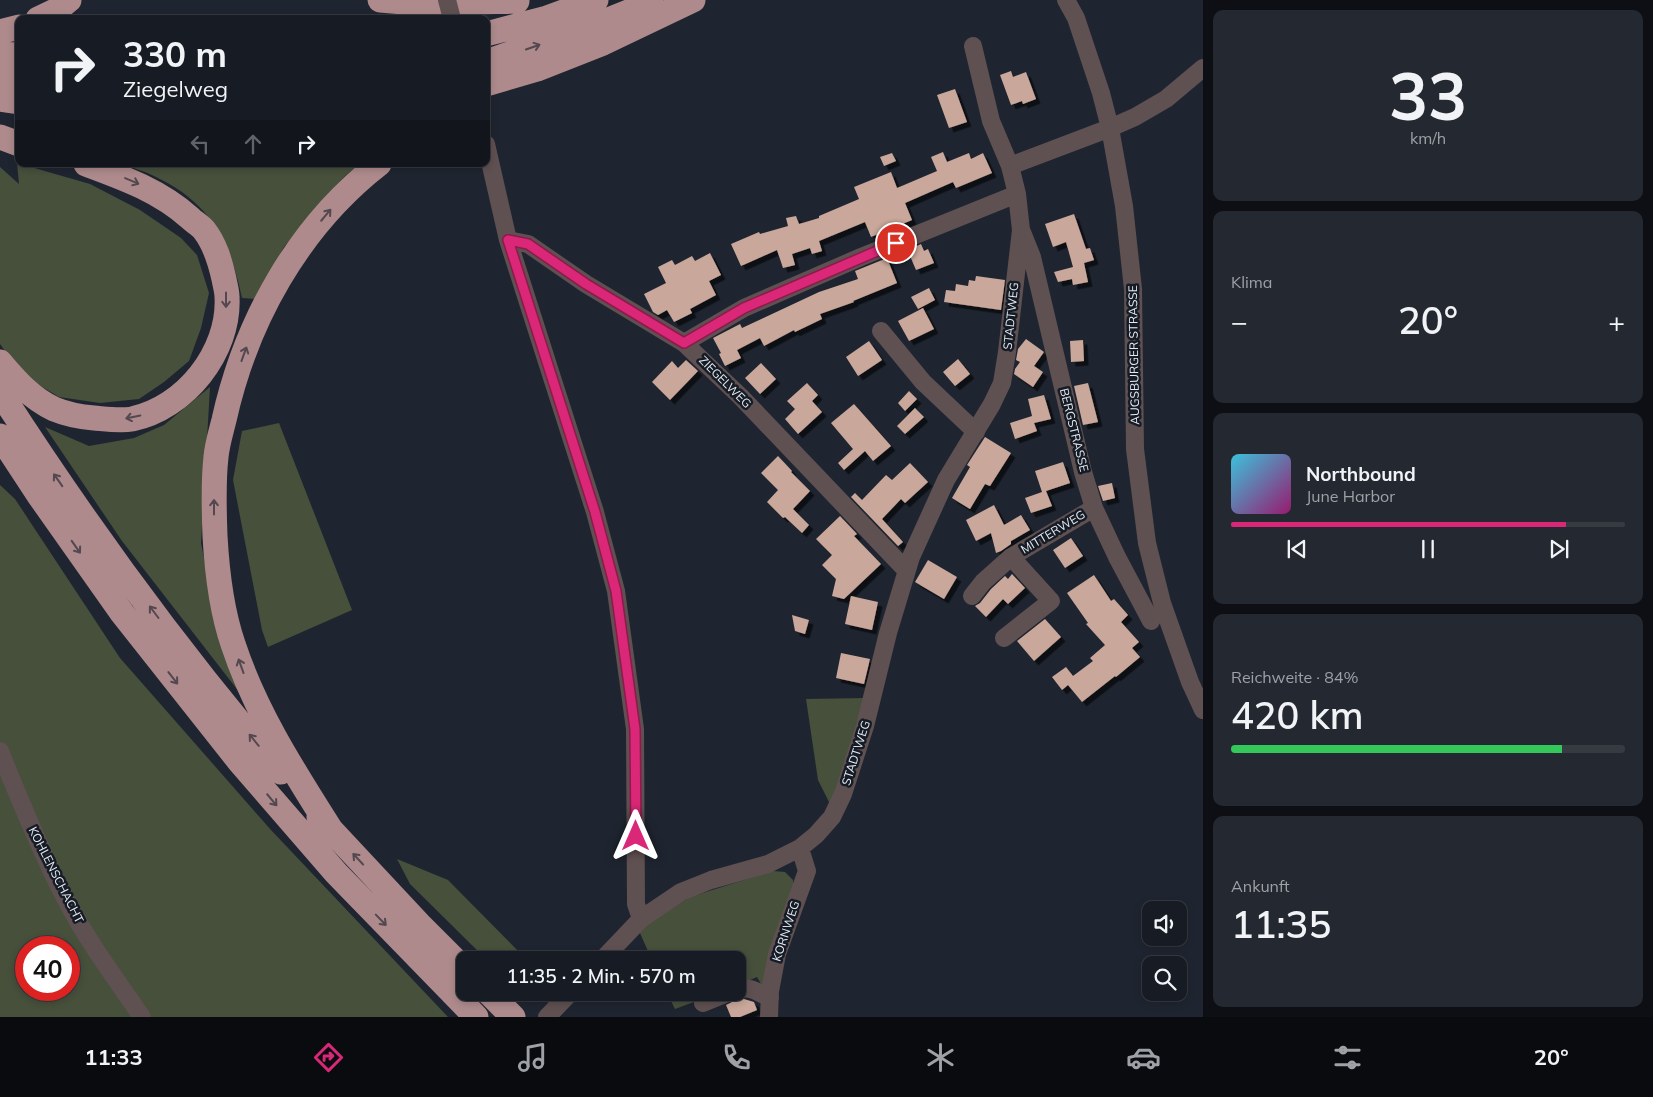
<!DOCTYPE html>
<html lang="de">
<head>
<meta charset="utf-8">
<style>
  :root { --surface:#171c24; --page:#242931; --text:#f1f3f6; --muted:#9ea1a6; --line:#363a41; --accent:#db2777 }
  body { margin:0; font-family:Mulish,sans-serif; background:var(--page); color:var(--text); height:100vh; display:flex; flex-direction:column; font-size:19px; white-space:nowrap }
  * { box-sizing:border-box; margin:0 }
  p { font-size:16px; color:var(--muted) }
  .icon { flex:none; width:28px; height:28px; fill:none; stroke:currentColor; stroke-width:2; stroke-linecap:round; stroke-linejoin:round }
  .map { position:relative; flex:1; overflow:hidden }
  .panel { display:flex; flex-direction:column; gap:10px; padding:10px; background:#0d0f14; width:450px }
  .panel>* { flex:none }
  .top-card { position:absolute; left:15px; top:15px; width:475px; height:152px; border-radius:10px; box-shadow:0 2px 8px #0003,0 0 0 1px var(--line); background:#171c24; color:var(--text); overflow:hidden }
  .fabs { position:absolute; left:1142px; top:901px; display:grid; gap:10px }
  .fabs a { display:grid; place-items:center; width:45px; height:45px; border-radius:10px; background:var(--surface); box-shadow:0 2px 8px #0003,0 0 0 1px var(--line); font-size:25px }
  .speed { position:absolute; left:15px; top:936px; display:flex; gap:10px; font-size:25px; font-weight:700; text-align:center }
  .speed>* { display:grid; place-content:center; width:65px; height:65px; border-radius:50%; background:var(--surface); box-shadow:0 2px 8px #0003,0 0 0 1px var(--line); line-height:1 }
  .speed .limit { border:8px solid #d22; background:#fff; color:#111 }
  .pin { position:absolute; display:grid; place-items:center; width:42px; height:42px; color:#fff; margin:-21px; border:2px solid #fff; border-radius:50%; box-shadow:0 1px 5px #0007 }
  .me { position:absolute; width:55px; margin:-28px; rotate:0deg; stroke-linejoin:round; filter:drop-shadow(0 0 4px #0008) }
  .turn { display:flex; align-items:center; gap:18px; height:105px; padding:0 25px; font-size:22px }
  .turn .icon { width:65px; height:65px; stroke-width:2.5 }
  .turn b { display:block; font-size:35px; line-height:42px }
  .lanes { display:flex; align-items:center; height:48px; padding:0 25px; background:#0003; justify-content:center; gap:25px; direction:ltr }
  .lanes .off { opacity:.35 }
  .big { font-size:38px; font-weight:600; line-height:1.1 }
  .panel .tile { flex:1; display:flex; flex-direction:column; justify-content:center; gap:8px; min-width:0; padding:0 18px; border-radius:10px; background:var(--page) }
  .panel .dial { align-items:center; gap:0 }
  .dial b { font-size:65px; line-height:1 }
  .song { display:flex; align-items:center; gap:15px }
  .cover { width:60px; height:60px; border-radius:8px; background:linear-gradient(135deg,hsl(190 70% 55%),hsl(320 70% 35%)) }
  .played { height:5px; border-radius:2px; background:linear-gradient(90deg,var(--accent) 85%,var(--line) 85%) }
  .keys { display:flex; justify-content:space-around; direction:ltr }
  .heat { display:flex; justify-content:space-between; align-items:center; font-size:28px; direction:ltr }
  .charge { height:8px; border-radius:4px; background:linear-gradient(90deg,#34c759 84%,var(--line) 0) }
  .trip { position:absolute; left:456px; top:951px; width:290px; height:50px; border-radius:10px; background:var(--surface); box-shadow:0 2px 8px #0003,0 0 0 1px var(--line); font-weight:600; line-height:50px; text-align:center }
  .tabs { display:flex; height:80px; justify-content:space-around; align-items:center; background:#090b0e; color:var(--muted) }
  .tabs .icon { width:35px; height:35px }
  .tabs .current { color:var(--accent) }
  .tabs b { font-size:22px; color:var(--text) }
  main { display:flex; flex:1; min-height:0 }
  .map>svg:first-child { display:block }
  .green { fill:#46503b; fill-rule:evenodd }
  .building { fill:#c9a79a; filter:url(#shadow) }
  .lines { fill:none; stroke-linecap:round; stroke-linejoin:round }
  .minor { stroke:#5f5051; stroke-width:18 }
  .highway { stroke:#ae8a8c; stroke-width:25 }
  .minor-bridge { stroke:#5f5051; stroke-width:18 }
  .oneway { stroke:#53484f }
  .route-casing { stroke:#8e194d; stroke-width:12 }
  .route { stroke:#db2777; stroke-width:9 }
  .labels { text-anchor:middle; stroke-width:5; stroke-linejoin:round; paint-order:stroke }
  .street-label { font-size:12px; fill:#e7ebf3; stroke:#161c26 }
</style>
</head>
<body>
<main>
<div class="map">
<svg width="1203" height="1017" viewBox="0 0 1203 1017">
  <defs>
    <filter id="shadow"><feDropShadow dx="4.5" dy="4.5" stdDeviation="0" flood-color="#0009"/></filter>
  </defs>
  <rect width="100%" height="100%" fill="#1f2530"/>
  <path class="green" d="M17 163 90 184 140 210 181 238 197 255 209 293 201 328 189 361 164 382 139 399 100 403 59 397 21 374 0 344V167L19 184Z
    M122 164H360L345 176 320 203 284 247 256 299 242 298C230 241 210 202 154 176 144 171 133 168 122 164Z
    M210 387 201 543 218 630 243 697 122 541 45 427 89 446 134 438 164 425Z
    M279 423 352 610 268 647 262 630 233 480 242 431Z
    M0 485 15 499 120 658 271 830 448 1017H0ZM26 948H69V990H26Z
    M866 698 831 806 818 780 806 699Z
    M397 859 448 880 527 960H487L410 884Z
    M773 871 785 872 793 880 794 892 764 989 757 977 738 985V960H652L639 931 653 920 690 897Z
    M667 993H718L675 1009Z"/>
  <path class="building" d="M1011 71 1013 77 1026 72 1036 99 1023 104 1022 101 1011 105 1000 75Z
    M955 89 967 122 949 128 937 95Z
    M943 152 947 162 969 153 971 159 983 153 992 173 956 188 953 182 905 203 912 220 871 237 865 222 819 241 822 251 812 254 810 248 792 254 795 265 783 268 777 250 741 266 731 244 759 232 760 234 788 226 786 218 796 216 799 224 819 218V216L859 199 854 187 891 172 897 188 937 171 931 157Z
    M892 153 896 161 884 166 880 157Z
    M1074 214 1086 249 1090 248 1094 260 1084 263 1088 282 1073 285 1072 279 1058 282 1054 272 1073 267 1066 242 1053 247 1045 224Z
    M921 244 924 251 928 249 934 263 916 270 910 256 913 255 910 249Z
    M710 253 721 275 709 281 716 295 690 309 692 313 674 322 667 310 658 315 653 312 644 294 666 283 658 267 672 260 675 265 692 256 695 261Z
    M887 258 897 283 853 301 854 302 820 314 822 319 795 332 794 330 764 346 760 338 737 350 741 358 725 366 719 354 721 353 713 338 740 324 742 328 819 292 858 279 855 271Z
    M976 276 1005 280 1001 310 944 302 946 290 955 291 956 284 968 286 969 280 975 281Z
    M929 288 935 300 918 309 911 297Z
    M923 308 934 329 909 341 898 321Z
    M1026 339 1044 352 1034 366 1043 372 1033 387 1014 374 1015 369 1020 362 1016 360 1018 349Z
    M1083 340 1084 361 1071 362 1070 341Z
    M869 341 882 360 858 376 846 357Z
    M958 359 970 374 955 386 943 372Z
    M686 360 698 371 670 400 652 382 672 361 678 368Z
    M761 363 776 379 760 394 745 378Z
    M807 383 818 395 812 401 822 412 798 434 785 419 795 409 787 401Z
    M1088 383 1098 422 1083 425 1074 386Z
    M909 391 917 399 905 411 898 403Z
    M1044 395 1051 419 1034 423 1037 431 1015 439 1010 423 1032 416 1028 399Z
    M854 404 891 446 873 461 865 451 844 470 838 463 853 449 831 423Z
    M915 408 924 417 905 434 897 426Z
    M985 437 1011 453 990 486 985 484 970 509 952 498 970 467 967 465Z
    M778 456 792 471 791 472 810 491 793 509 809 525 802 533 785 517 783 518 767 502 778 490 761 473Z
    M1063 462 1070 483 1046 491 1052 506 1031 513 1025 498 1042 492 1035 471Z
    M910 463 928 482 905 503 901 499 882 519 903 542 898 546 851 497 855 493 862 500 886 475 892 480Z
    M1112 483 1115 498 1103 501 1098 486Z
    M994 505 1004 525 1021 515 1030 530 1011 541V544L1001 551 996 553 991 533 976 541 966 520Z
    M840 516 857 534 854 536 881 564 844 599 832 596 836 579 822 565 832 555 816 539Z
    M1071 538 1083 556 1065 568 1053 550Z
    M928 560 957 577 944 599 915 582Z
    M1012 574 1025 588 1008 604 1003 599 986 617 975 606 980 603 991 589 1005 576 1008 579Z
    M1094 575 1111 601 1114 599 1128 615 1121 622 1139 642 1132 648 1140 657 1116 677 1115 676 1082 702 1068 685 1062 690 1052 677 1066 667 1073 676 1093 661 1090 658 1105 645 1086 624 1088 623 1067 593Z
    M851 596 878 602 872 630 845 624Z
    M792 615 809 620 805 634 795 631Z
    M1045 619 1061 637 1034 661 1017 641Z
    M841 653 870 659 864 684 836 678Z
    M744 999 754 1002 757 1010 740 1017H731L726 1005 736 1000Z"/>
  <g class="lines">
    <path class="minor" d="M1066 0 1076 18 1101 93 1110 128 1124 206 1133 289 1135 449 1147 543 1162 603 1190 682 1203 710
      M486 144 508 240 595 512 616 591 635 729 636 904 641 919
      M1010 166 1110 128 1135 117 1166 99 1203 68
      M1022 232 1032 257 1083 472 1094 508 1117 557 1151 621
      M508 240 528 244 586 284 684 343 741 397 906 570
      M881 331 923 382 976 432
      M684 343 744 308 861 257 1017 194
      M972 596 983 582 1011 557
      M1004 638 1051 601 1011 557 1094 508
      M0 751C20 801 40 850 65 898 87 940 115 978 142 1017
      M602 960 641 919 681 892 711 880 768 864 800 848 816 835 832 817 843 794 865 726 888 633 911 557 946 480 992 404 1002 383 1007 352 1021 230 1017 194 1010 166 991 121 973 46
      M738 990C750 985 758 993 770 998
      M703 1003 730 992
      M547 1017 571 992
      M769 1017 770 991 777 954 807 871 800 848"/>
    <path class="highway" d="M380 0 416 3 517 1
      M38 19 57 10 69 0
      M0 32 19 27
      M486 34 547 18 596 0
      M0 54 19 55
      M486 62 608 20 651 3
      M0 75 19 78
      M486 84 537 69 603 43 693 0
      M0 99 19 102
      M0 137 19 144
      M0 362C15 380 31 398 54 409 66 414 81 417 94 418 106 419 120 421 132 419 185 408 230 352 227 297 227 291 225 285 224 279 220 261 215 244 204 230 200 225 194 222 190 218 160 191 124 178 86 164
      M0 392C85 524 178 652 281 772
      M0 436 38 494 122 613 239 761 336 873 476 1017
      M319 817 419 924 465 970
      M331 830C293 770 255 711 233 644 221 609 217 572 215 536 214 510 213 483 216 457 217 445 221 432 224 420 246 321 298 227 379 164
      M488 992 513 1017"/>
    <path class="minor-bridge" d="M447 0 452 19"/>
  </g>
  <defs><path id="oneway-shaft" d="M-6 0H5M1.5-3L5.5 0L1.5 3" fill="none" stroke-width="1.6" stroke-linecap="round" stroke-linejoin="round" transform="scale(1.25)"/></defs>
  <g class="oneway">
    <use href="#oneway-shaft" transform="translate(533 47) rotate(-19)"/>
    <use href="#oneway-shaft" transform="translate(132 181) rotate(23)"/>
    <use href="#oneway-shaft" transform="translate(326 215) rotate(-50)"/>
    <use href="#oneway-shaft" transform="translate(226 300) rotate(90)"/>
    <use href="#oneway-shaft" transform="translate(244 354) rotate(-70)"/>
    <use href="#oneway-shaft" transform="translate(133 417) rotate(168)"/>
    <use href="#oneway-shaft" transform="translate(58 480) rotate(-125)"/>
    <use href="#oneway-shaft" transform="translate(214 507) rotate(-90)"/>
    <use href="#oneway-shaft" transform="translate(76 547) rotate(55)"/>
    <use href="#oneway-shaft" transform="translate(154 612) rotate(-127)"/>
    <use href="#oneway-shaft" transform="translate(241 666) rotate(-110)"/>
    <use href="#oneway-shaft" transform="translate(173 678) rotate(52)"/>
    <use href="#oneway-shaft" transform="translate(254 740) rotate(-129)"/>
    <use href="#oneway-shaft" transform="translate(272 800) rotate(50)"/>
    <use href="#oneway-shaft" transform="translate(358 859) rotate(-133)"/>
    <use href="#oneway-shaft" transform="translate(381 920) rotate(46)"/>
  </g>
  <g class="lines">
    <defs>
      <path id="route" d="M636 836 635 729 616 591 595 512 508 240 528 244 586 284 684 343 744 308 896 243"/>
    </defs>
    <use href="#route" class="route-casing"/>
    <use href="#route" class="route"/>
  </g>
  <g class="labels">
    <g class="street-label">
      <text transform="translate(1011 316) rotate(-84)" y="4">STADTWEG</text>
      <text transform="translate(1134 355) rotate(-91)" y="4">AUGSBURGER STRASSE</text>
      <text transform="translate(725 382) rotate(45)" y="4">ZIEGELWEG</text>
      <text transform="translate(1074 430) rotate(76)" y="4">BERGSTRASSE</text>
      <text transform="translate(1053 532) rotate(-31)" y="4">MITTERWEG</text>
      <text transform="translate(856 753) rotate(-72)" y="4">STADTWEG</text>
      <text transform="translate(56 875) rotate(63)" y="4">KOHLENSCHACHT</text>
      <text transform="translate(786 931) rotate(-72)" y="4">KORNWEG</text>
    </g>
  </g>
</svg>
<div class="fabs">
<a><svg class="icon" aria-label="sound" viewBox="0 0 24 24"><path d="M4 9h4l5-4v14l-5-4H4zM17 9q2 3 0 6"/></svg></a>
<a><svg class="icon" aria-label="search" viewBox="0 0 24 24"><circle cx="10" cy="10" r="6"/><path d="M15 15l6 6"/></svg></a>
</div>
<div class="speed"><div class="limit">40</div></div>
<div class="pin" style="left:896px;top:243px;background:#d93025"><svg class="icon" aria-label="arrive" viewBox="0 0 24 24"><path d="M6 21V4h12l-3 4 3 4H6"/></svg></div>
<svg class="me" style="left:636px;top:836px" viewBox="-20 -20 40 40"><path d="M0-17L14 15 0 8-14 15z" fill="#db2777" stroke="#fff" stroke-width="4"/></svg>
<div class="trip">11:35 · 2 Min. · 570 m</div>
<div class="top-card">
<div class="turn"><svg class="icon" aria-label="right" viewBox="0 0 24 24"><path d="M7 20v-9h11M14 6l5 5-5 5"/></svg><div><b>330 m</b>Ziegelweg</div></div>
<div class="lanes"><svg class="icon off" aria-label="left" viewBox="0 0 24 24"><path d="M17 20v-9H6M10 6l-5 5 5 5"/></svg><svg class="icon off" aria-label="ahead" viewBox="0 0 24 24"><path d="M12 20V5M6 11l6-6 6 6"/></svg><svg class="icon" aria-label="right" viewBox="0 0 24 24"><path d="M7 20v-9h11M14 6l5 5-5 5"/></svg></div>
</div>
</div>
<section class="panel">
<div class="tile dial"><b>33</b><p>km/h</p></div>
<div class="tile"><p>Klima</p>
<div class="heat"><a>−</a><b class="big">20°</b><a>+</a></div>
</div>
<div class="tile">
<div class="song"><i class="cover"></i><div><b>Northbound</b><p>June Harbor</p></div></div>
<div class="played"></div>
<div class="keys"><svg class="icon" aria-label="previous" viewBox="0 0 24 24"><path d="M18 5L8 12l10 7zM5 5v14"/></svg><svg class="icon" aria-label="pause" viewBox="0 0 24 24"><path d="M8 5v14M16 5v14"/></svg><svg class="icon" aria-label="next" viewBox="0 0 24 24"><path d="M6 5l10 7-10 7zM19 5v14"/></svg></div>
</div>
<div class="tile"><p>Reichweite · 84%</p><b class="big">420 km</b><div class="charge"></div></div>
<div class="tile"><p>Ankunft</p><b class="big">11:35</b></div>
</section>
</main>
<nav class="tabs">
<b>11:33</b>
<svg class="icon current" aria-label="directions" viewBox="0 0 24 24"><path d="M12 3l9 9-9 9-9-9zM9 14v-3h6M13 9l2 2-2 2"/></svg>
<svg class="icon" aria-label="music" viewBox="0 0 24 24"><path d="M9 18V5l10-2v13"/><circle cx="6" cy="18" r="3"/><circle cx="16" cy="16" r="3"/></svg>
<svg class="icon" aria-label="phone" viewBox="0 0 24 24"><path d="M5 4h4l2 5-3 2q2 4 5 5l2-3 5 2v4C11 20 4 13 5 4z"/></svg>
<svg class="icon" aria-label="climate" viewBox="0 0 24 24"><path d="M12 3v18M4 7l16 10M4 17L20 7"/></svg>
<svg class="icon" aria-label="car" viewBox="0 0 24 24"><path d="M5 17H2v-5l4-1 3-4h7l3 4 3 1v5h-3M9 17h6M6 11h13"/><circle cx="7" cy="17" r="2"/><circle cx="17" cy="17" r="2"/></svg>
<svg class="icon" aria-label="filters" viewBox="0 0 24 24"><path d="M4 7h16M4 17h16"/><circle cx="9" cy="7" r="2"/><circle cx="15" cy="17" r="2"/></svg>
<b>20°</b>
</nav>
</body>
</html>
